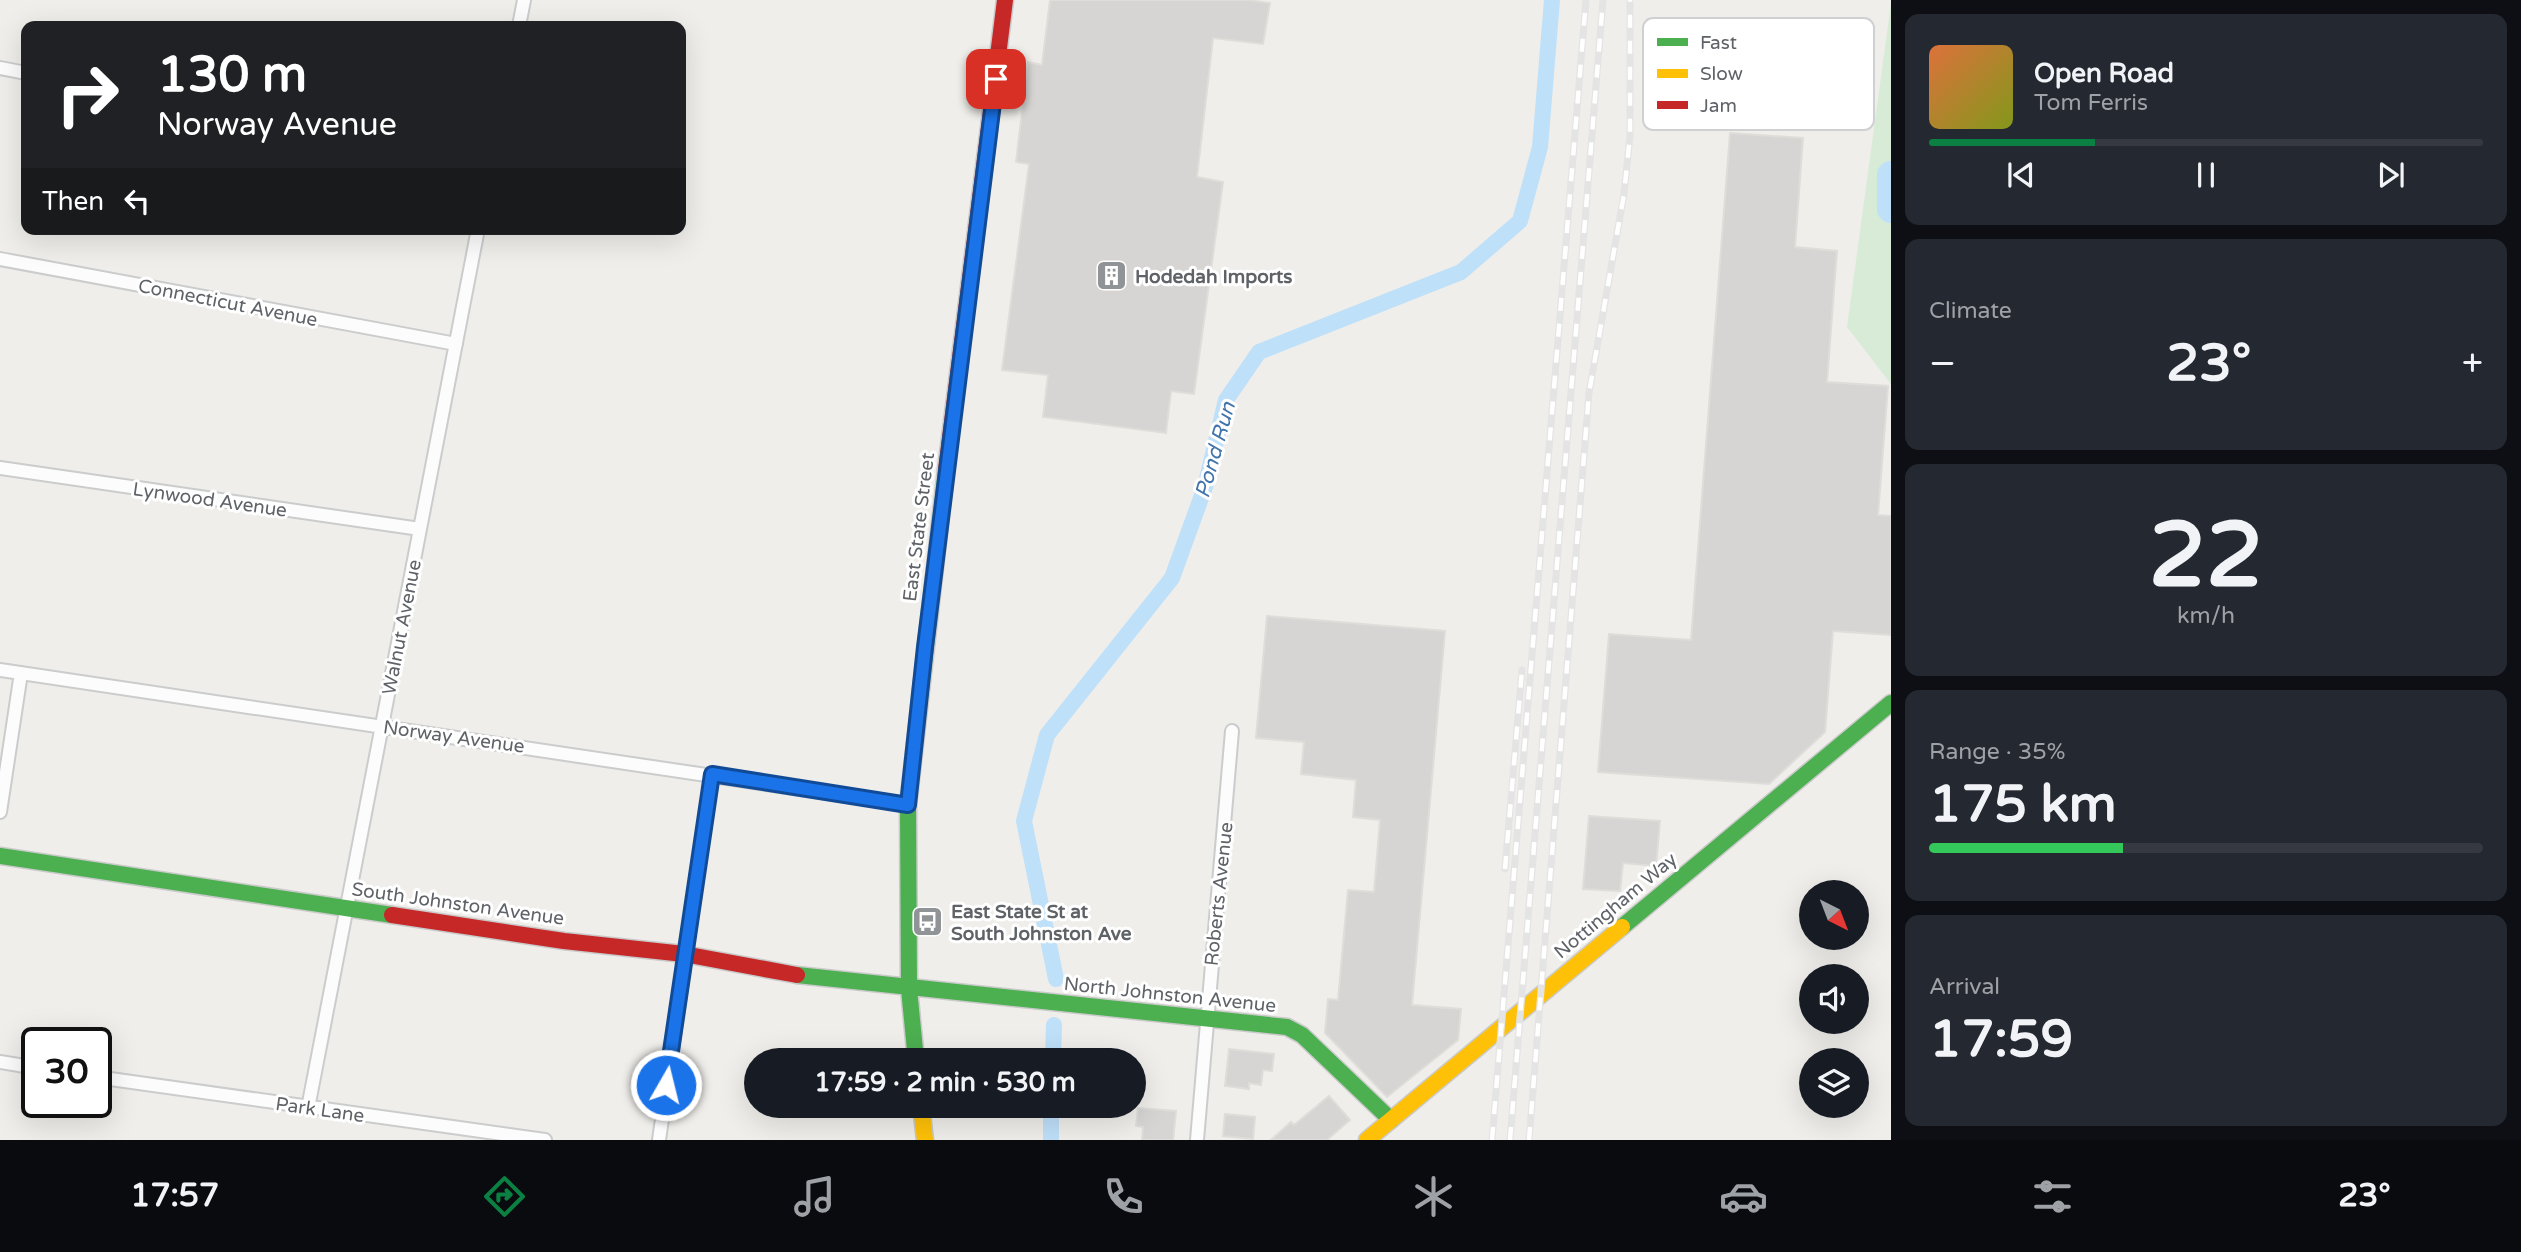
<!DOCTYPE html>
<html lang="en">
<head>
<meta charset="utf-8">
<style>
  :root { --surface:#171b24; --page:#242831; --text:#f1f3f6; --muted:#9ea1a6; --line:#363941; --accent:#0b8043 }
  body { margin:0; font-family:"Varela Round",sans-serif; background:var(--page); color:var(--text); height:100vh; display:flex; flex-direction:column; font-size:26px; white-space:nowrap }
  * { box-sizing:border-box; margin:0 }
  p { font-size:23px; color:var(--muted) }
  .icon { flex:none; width:38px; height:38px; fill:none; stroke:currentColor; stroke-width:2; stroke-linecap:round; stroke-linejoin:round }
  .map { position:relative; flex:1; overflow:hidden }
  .details { display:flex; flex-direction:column; gap:14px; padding:14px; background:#0d0f14; width:630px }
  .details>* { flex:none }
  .top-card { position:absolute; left:21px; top:21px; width:665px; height:214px; border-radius:14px; box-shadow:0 7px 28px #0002; background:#202124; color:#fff; overflow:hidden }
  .needle { width:46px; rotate:138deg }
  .buttons { position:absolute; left:1799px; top:880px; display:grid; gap:14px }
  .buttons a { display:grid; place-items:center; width:70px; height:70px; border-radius:50%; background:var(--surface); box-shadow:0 7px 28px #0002; font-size:35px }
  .speed { position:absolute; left:21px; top:1027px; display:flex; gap:14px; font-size:35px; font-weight:700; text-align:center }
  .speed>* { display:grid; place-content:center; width:91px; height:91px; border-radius:50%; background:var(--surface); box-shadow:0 7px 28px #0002; line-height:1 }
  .speed .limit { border:4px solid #111; border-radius:10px; background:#fff; color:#111 }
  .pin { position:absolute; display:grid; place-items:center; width:60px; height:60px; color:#fff; margin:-30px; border-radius:14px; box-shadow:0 4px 10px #0006 }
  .me { position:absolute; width:77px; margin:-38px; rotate:8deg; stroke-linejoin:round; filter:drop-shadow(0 0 5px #0008) }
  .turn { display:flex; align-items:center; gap:24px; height:147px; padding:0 21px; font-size:32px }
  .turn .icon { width:91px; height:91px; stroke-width:2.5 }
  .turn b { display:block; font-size:49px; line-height:60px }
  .then { display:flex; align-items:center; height:66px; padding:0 21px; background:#0003; gap:14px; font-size:26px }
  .big { font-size:52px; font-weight:700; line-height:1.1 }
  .details .widget { flex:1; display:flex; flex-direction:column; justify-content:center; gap:10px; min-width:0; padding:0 24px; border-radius:14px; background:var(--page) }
  .details .dial { align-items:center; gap:0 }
  .dial b { font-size:91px; line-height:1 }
  .song { display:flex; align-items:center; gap:21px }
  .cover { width:84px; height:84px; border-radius:10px; background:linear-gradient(135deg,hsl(20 70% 55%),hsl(70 70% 35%)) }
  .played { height:7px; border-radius:4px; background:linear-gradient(90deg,var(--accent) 30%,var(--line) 30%) }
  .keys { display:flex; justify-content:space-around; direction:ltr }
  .heat { display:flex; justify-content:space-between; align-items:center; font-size:38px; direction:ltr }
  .charge { height:10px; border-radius:5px; background:linear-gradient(90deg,#34c759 35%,var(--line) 0) }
  .trip { position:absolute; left:744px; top:1048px; width:402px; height:70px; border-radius:35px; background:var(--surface); box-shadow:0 7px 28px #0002; font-weight:700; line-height:70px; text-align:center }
  .tabs { display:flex; height:112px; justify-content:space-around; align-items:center; background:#090b0e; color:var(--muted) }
  .tabs .icon { width:49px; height:49px }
  .tabs .current { color:var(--accent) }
  .tabs b { font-size:32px; color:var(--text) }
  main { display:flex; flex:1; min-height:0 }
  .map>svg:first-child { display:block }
  .green { fill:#d8ebd6 }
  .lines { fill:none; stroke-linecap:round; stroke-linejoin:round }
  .canal { stroke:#bfe0f9; stroke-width:16 }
  .river { stroke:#bfe0f9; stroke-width:28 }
  .building { fill:#d6d5d3; stroke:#deddd9; stroke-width:2 }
  .street-casing { stroke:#cbcccc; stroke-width:16 }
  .fast-casing { stroke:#cacacb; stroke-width:19 }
  .slow-casing { stroke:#cacacb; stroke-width:19 }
  .jam-casing { stroke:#cacacb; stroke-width:19 }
  .street { stroke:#fdfcfc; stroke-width:12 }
  .fast { stroke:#4caf50; stroke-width:16 }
  .slow { stroke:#ffc107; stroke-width:16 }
  .jam { stroke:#c62828; stroke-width:16 }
  .rail-casing { stroke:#e4e4e4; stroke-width:7 }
  .rail { stroke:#fff; stroke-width:4.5; stroke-dasharray:13; stroke-linecap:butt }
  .route-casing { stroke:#114b97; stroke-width:18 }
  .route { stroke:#1a73e8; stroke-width:12 }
  .labels { text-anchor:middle; stroke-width:6; stroke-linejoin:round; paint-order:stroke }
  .poi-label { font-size:19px; font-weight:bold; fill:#5f6368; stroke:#fff; text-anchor:start }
  .street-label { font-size:19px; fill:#5f6368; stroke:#fff }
  .water-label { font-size:21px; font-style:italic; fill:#4174aa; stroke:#fff }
  .key { fill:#fff; stroke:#cfd0d2; stroke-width:2 }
  .key-label { font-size:19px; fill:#5f6368 }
</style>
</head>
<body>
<main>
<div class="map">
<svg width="1891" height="1140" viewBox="0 0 1891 1140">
  <rect width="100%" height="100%" fill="#efeeea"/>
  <path class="green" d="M1891 3V384L1847 327Z"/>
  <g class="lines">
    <path class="canal" d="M1056 979 1024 821 1047 735 1172 578 1205 487 1226 400 1259 352 1461 272 1520 221 1540 147 1552 0
      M1053 1060 1054 1025
      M1051 1106V1140"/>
    <path class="river" d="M1891 175V209"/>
  </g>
  <path class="building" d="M1050 0H1248L1270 3 1263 44 1213 38 1197 177 1223 182 1194 394 1171 391 1166 433 1043 417 1048 375 1002 370 1029 164 1016 162 1028 62 1042 65Z
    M1730 133 1803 138 1795 247 1837 251 1827 382 1888 386 1878 515 1891 516V635L1833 631 1825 732 1769 784 1598 772 1609 634 1691 640Z
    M1267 616 1445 631 1412 1005 1461 1009 1458 1040 1387 1097 1325 1033 1328 999 1338 1000 1348 890 1374 892 1380 820 1353 817 1356 780 1301 774 1304 742 1256 738Z
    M1589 816 1660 821 1656 866 1623 863 1620 891 1583 889Z
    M1229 1049 1274 1054 1272 1071 1263 1070 1261 1085 1249 1083V1089L1225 1086Z
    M1329 1096 1350 1120 1327 1140H1271L1291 1122 1294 1125Z
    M1138 1108 1176 1111 1173 1140H1142L1143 1127 1136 1126Z
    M1225 1114 1255 1117 1253 1139 1223 1136Z"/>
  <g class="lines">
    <defs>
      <path id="street" d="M519 26 524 0
        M0 68 26 73
        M0 259 456 344
        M0 468 420 529
        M0 670 908 805
        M0 812 21 673
        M0 1062 37 1068
        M96 1077 545 1140
        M308 1108 478 229
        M659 1140 712 774
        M1197 1140 1232 731"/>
      <path id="fast" d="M0 856 392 915
        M1622 927 1891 703
        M797 975 1287 1027 1302 1035 1391 1120
        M916 1060 909 989 908 805 946 470"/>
      <path id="slow" d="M921 1106 925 1140
        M1367 1140 1622 927"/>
      <path id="jam" d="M946 470 1005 0
        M392 915 564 941 684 954 797 975"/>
    </defs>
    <use href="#street" class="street-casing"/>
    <use href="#fast" class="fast-casing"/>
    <use href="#slow" class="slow-casing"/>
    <use href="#jam" class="jam-casing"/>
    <use href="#street" class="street"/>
    <use href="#fast" class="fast"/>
    <use href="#slow" class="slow"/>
    <use href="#jam" class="jam"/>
    <defs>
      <path id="rail" d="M1505 869 1522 670
        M1492 1140 1586 0
        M1510 1140 1603 0
        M1529 1140 1589 393 1624 194 1630 136V0"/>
    </defs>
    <use href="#rail" class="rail-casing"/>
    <use href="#rail" class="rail"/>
  </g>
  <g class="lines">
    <defs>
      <path id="route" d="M666 1085 712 774 908 805 925 647 996 79"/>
    </defs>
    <use href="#route" class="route-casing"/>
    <use href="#route" class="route"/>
  </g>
  <defs>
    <symbol id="building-square" viewBox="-11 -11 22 22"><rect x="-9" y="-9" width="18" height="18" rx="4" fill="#919496" stroke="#fff"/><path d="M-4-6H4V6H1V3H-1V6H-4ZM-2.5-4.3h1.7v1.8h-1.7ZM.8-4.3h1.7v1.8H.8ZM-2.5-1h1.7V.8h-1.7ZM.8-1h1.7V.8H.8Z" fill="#fff"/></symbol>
    <symbol id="bus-square" viewBox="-11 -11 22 22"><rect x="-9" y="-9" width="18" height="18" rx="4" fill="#919496" stroke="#fff"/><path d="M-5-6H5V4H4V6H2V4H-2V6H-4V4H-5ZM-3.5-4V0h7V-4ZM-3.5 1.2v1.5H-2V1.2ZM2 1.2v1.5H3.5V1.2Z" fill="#fff"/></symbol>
  </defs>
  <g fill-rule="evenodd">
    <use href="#building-square" x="1094" y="258" width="35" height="35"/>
    <use href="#bus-square" x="910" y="904" width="35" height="35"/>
  </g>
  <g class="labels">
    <g class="poi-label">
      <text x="1135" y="283">Hodedah Imports</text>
      <text x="951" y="918">East State St at<tspan x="951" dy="22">South Johnston Ave</tspan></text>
    </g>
    <g class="street-label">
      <text transform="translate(228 302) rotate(11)" y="7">Connecticut Avenue</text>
      <text transform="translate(210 499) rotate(8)" y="7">Lynwood Avenue</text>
      <text transform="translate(918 527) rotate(-83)" y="7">East State Street</text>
      <text transform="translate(401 627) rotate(-79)" y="7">Walnut Avenue</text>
      <text transform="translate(454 736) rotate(8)" y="7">Norway Avenue</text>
      <text transform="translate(1218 894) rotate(-84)" y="7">Roberts Avenue</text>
      <text transform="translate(458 903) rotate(8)" y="7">South Johnston Avenue</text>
      <text transform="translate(1615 905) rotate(-40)" y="7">Nottingham Way</text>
      <text transform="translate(1170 994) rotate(6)" y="7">North Johnston Avenue</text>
      <text transform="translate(320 1109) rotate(8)" y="7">Park Lane</text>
    </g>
    <g class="water-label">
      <text transform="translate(1215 450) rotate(-74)" y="7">Pond Run</text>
    </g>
  </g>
  <rect x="1643" y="18" width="231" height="112" rx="10" class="key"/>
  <rect x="1657" y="38" width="31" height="8" fill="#4caf50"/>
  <rect x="1657" y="69" width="31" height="9" fill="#ffc107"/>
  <rect x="1657" y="101" width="31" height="8" fill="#c62828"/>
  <g class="key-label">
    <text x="1700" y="49">Fast</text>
    <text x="1700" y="80">Slow</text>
    <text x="1700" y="112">Jam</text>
  </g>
</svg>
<div class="buttons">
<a><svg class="needle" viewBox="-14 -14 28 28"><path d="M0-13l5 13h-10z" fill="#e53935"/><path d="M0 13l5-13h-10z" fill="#9ea1a6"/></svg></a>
<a><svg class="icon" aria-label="sound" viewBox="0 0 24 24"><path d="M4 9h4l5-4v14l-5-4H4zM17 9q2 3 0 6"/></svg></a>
<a><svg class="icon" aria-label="layers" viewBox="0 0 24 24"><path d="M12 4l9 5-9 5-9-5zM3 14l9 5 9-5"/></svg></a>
</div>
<div class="speed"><div class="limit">30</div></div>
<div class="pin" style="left:996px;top:79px;background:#d93025"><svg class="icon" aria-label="arrive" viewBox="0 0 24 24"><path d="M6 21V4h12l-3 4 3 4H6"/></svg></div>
<svg class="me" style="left:666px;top:1085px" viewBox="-20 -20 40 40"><circle r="17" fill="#1a73e8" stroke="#fff" stroke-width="3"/><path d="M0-11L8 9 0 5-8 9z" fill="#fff"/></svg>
<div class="trip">17:59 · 2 min · 530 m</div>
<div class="top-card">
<div class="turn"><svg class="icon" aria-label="right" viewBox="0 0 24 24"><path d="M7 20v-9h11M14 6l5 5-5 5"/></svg><div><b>130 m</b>Norway Avenue</div></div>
<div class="then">Then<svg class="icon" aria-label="left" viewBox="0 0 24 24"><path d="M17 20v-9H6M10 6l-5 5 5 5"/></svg></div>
</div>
</div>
<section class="details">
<div class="widget">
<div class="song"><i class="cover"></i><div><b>Open Road</b><p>Tom Ferris</p></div></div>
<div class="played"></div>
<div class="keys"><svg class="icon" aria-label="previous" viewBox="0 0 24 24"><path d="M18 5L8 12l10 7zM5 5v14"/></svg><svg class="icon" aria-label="pause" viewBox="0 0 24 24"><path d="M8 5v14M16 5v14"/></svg><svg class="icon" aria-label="next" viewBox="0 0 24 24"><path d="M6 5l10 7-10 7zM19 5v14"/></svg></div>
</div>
<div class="widget"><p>Climate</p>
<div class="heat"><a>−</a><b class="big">23°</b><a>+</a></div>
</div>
<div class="widget dial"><b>22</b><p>km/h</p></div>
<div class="widget"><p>Range · 35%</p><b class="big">175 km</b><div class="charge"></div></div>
<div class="widget"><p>Arrival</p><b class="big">17:59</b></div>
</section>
</main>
<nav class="tabs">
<b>17:57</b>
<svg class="icon current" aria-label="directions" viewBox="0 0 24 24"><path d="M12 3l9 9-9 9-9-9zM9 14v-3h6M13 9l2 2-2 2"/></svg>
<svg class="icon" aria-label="music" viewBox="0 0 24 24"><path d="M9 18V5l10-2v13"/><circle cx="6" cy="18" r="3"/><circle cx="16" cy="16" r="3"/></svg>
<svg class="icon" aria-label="phone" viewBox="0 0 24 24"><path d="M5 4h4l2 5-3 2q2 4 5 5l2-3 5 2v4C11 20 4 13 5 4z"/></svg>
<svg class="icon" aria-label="climate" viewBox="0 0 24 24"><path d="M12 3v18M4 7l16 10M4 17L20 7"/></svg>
<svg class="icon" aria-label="car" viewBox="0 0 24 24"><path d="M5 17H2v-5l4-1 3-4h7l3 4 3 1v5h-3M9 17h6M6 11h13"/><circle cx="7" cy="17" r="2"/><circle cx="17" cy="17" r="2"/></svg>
<svg class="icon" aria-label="filters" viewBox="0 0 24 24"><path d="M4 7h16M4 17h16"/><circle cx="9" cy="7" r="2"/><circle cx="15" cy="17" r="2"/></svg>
<b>23°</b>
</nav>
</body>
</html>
